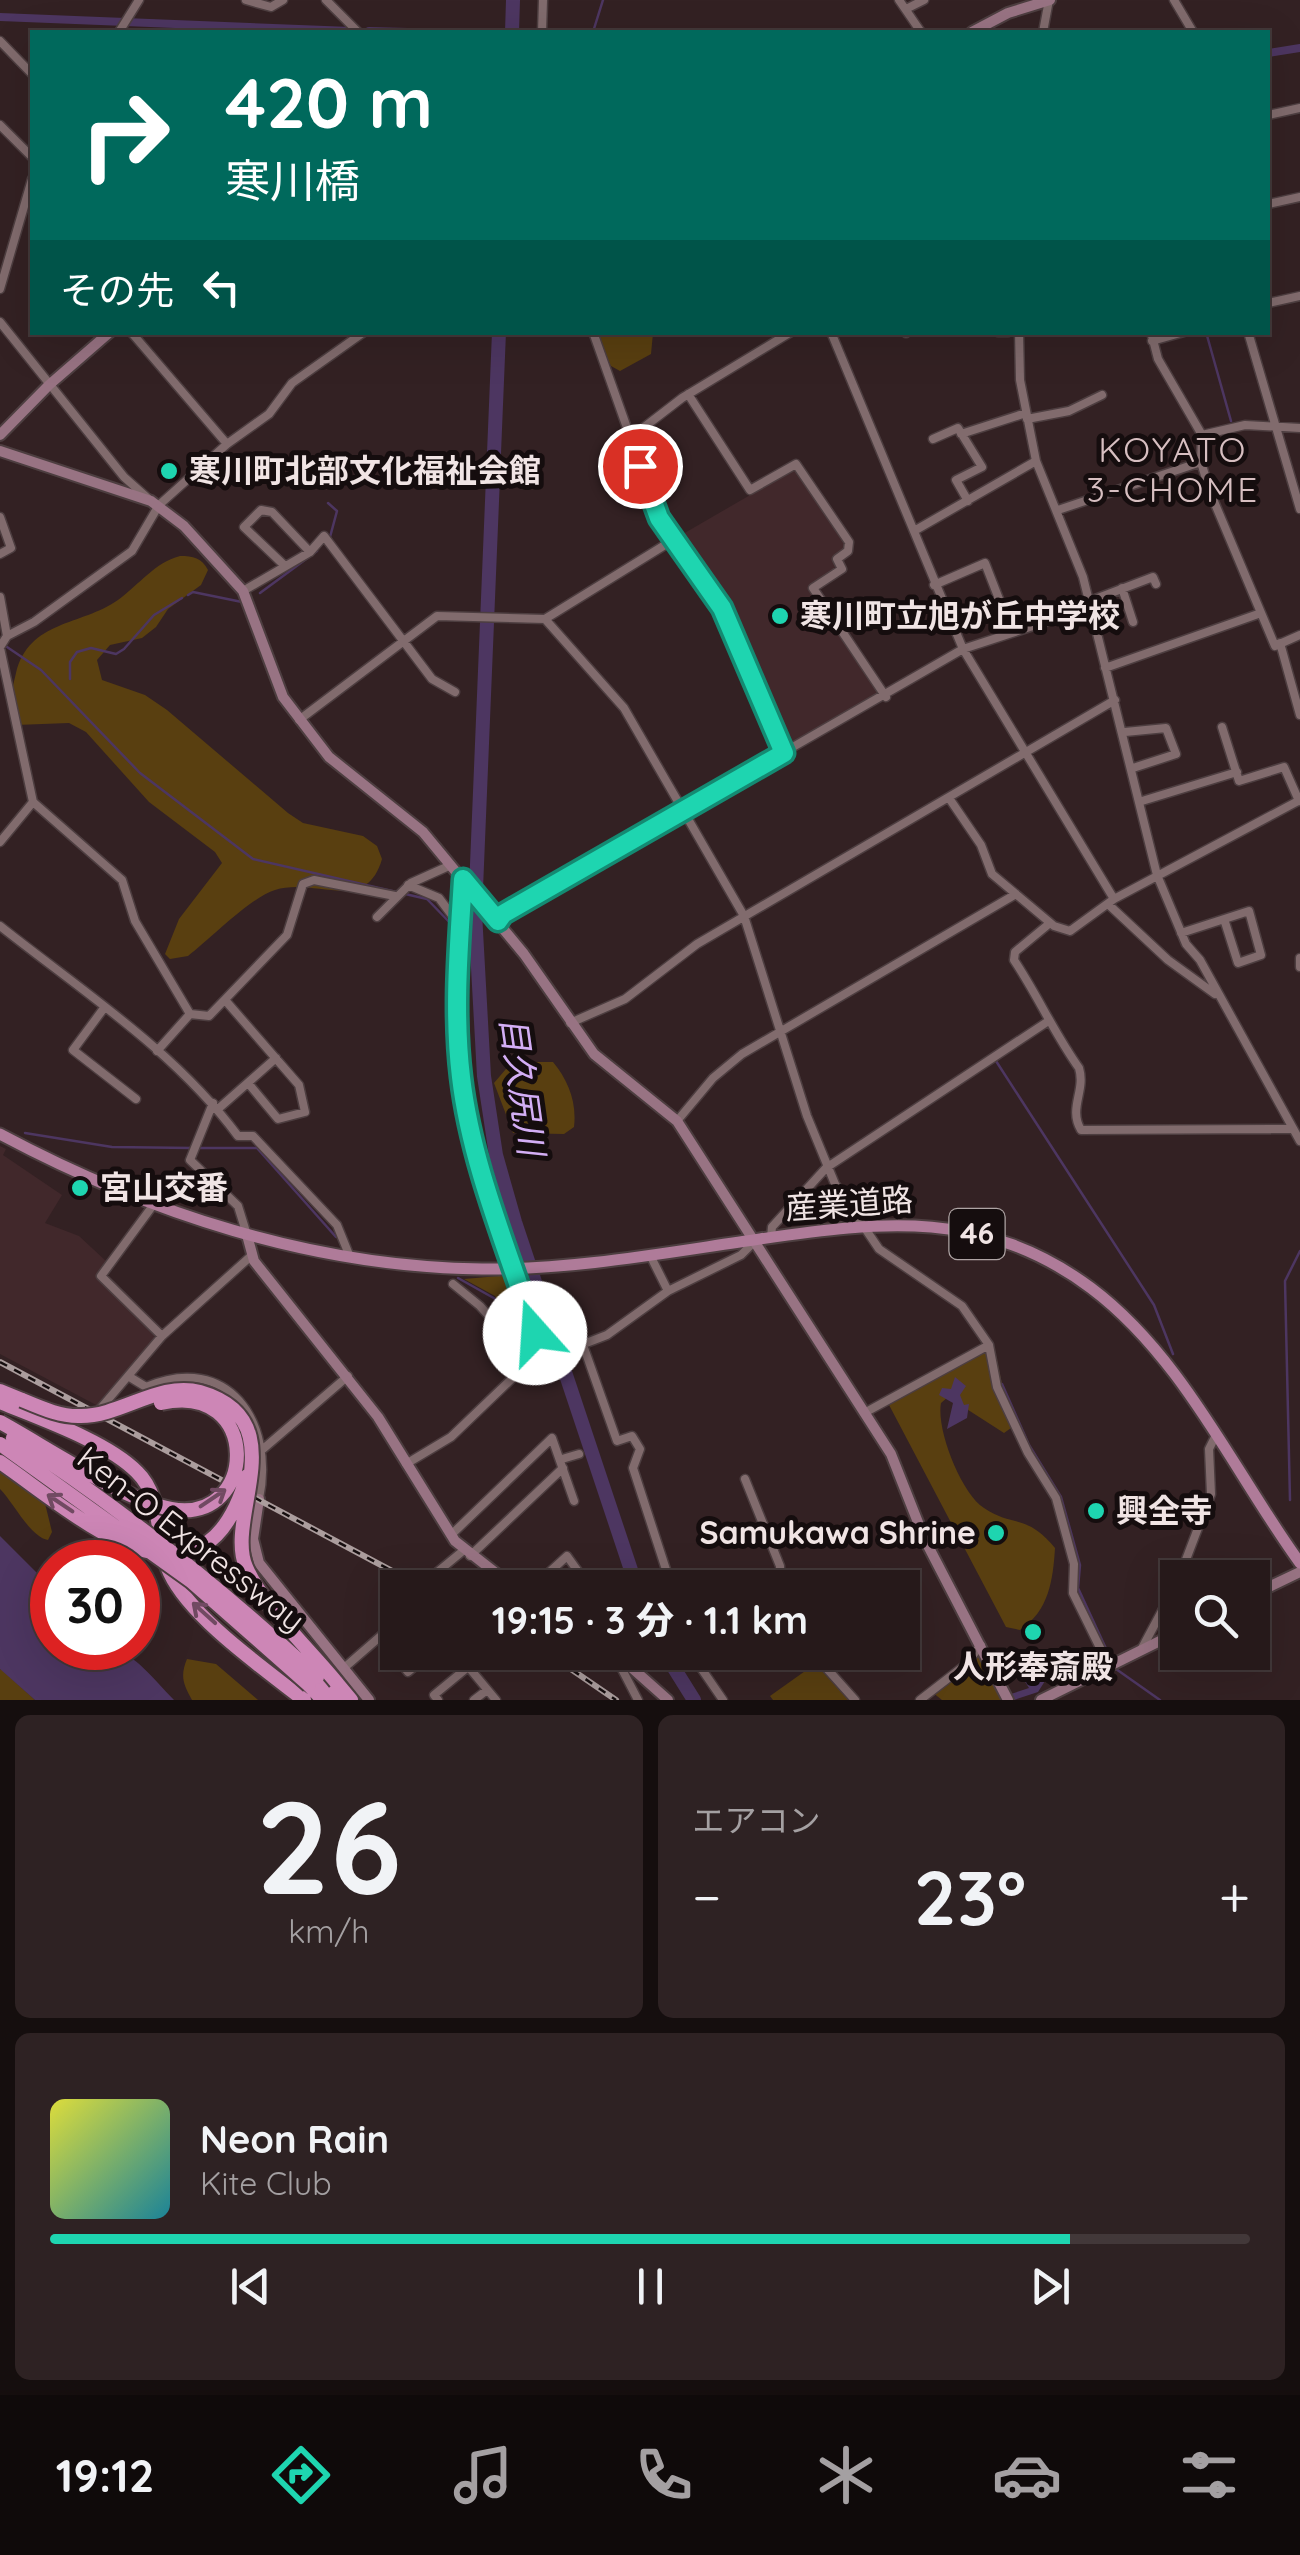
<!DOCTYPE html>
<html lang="ja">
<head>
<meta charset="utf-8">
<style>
  :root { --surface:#26191a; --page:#2e2223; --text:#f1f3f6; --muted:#a4a0a2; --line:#423839; --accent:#1ed5b0 }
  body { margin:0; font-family:Quicksand,"Noto Sans JP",sans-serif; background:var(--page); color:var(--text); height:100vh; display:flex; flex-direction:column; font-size:38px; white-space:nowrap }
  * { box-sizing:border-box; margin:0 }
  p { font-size:32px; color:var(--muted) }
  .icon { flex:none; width:55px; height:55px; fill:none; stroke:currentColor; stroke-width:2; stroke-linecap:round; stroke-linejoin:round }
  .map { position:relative; height:1700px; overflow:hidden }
  .panel { display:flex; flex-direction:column; gap:15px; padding:15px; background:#150e0e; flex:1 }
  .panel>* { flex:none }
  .banner { position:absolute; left:30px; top:30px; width:1240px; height:305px; border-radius:0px; box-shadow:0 10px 40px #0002,0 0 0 2px var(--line); background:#00695c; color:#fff; overflow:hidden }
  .fabs { position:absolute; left:1160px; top:1560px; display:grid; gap:20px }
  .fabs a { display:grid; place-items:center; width:110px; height:110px; border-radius:0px; background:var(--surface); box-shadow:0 10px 40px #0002,0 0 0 2px var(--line); font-size:50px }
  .speed { position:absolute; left:30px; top:1540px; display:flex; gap:20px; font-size:50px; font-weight:700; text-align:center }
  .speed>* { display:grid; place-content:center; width:130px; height:130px; border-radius:50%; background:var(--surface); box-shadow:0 10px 40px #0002,0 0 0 2px var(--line); line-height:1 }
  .speed .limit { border:15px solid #d22; background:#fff; color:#111 }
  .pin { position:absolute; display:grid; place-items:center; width:85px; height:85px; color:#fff; margin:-42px; border:5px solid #fff; border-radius:50%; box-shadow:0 2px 10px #0007 }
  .me { position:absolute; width:110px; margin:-55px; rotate:341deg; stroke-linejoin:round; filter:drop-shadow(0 0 8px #0008) }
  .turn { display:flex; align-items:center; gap:35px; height:210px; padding:0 30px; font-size:45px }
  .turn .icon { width:130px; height:130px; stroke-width:2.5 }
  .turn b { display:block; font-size:70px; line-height:85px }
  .then { display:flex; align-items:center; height:95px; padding:0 30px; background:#0003; gap:20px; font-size:38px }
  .big { font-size:75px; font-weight:800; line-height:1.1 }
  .panel .widget { flex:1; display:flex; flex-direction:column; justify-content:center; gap:15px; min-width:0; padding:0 35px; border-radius:15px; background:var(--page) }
  .panel .dial { align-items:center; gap:0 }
  .dial b { font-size:130px; line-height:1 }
  .song { display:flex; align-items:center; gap:30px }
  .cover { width:120px; height:120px; border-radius:15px; background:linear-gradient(135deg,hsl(60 70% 55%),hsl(190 70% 35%)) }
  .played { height:10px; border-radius:5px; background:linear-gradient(90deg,var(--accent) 85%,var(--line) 85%) }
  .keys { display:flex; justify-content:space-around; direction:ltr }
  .heat { display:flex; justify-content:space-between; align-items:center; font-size:55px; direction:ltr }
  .panel .tiles { flex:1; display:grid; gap:15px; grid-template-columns:1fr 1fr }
  .widget:last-child { grid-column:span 2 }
  .trip { position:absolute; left:380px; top:1570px; width:540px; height:100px; border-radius:0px; background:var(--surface); box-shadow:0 10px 40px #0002,0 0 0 2px var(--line); font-weight:800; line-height:100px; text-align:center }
  .dock { display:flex; height:160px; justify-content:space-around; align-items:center; background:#0f0a0a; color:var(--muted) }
  .dock .icon { width:70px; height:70px }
  .dock .current { color:var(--accent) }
  .dock b { font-size:45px; color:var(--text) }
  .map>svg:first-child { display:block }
  .built { fill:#41282b }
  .green { fill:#593f10 }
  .water { fill:#4d3661 }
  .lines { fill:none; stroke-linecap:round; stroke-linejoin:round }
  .stream { stroke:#4d3661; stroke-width:2.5 }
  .canal { stroke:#4d3661; stroke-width:8 }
  .river { stroke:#4d3661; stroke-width:14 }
  .street-casing { stroke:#4d3e40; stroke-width:11 }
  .secondary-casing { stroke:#4d3e40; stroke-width:14 }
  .primary-casing { stroke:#4d3e40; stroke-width:15 }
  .highway-casing { stroke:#4d3e40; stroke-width:18 }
  .street { stroke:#816b6d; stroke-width:8 }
  .secondary { stroke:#987383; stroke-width:10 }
  .primary { stroke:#af7b99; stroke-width:11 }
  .highway { stroke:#cd86b6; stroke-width:14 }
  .rail-casing { stroke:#ab9d9d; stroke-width:6 }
  .rail { stroke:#150d0e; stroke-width:2.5; stroke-dasharray:8; stroke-linecap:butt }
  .highway-bridge-casing { stroke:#4d3e40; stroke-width:18; stroke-linecap:butt }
  .highway-bridge { stroke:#cd86b6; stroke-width:14 }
  .oneway { stroke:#714a62 }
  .route-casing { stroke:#148a72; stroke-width:25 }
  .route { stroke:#1ed5b0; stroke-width:18 }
  .poi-dot { fill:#1ed5b0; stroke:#150d0e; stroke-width:4 }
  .labels { text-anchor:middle; stroke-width:10; stroke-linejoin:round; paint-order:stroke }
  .shield { fill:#150d0e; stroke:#aea4a4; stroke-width:2.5 }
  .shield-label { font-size:30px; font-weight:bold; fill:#f0e4e4 }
  .poi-label { font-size:32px; font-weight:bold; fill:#f0e4e4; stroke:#150d0e; text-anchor:start }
  .street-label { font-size:32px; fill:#f0e4e4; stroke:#150d0e }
  .neighbourhood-label { font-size:35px; letter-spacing:2.5px; fill:#d7bfc1; stroke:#150d0e }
  .water-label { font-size:35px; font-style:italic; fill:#d3aef5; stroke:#150d0e }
</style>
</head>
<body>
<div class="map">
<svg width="1300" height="1700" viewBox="0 0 1300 1700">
  <rect width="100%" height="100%" fill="#332123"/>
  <path class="built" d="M795 469 845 542 837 567 809 587 880 694 786 746 725 606 676 538Z
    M0 1146 6 1149 3 1155 62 1195 45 1223 79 1236 107 1262 97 1278 159 1336 98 1406 0 1354Z"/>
  <path class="green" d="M594 333H653L651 354 620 371 611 366Z
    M180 556C193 556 202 558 208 570L201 585 168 609 156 627 142 638 110 645 97 660 102 680 145 695 167 710 288 813 303 823 363 836 377 846 382 859C366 915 316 877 275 890 251 897 210 939 188 956L170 959 165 954 179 919 222 863 215 852 149 802 86 732 69 723 16 725C8 705 11 694 16 673 29 620 81 626 118 600 140 584 154 563 180 556Z
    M512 1062H553C568 1080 577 1102 574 1127L564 1134 513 1133 494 1083Z
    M511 1275 540 1357 531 1360 520 1350 495 1296 464 1279Z
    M988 1349 997 1360 1011 1428 1004 1433 948 1397 941 1403C936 1429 961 1493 984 1508 1014 1528 1026 1513 1055 1548 1053 1580 1049 1611 1020 1630L1006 1627 888 1403Z
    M8 1446 41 1487 52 1532 48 1540C30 1537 14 1503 0 1489V1453Z
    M979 1651 991 1673 987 1677 1004 1700H942L932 1692Z
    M187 1659 216 1664 258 1700H192C183 1684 180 1676 187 1659Z
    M815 1664 850 1700H773L770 1696Z
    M0 1669 2 1670 35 1700H0Z"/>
  <path class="water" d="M955 1377 966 1386 960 1395 964 1405 969 1404 967 1418 947 1429 953 1403 939 1395 942 1388 951 1389Z
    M0 1536 52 1588V1648C129 1648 122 1644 174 1700H35L0 1669Z
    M1033 1661H1039L1045 1681 1038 1692 1014 1700 1011 1694 1029 1688 1024 1680Z"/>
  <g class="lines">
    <path class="stream" d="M593 32 603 0
      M1206 332 1231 421
      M328 503 337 511 330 537
      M260 593 317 551
      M188 595 193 592 242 602
      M7 647 41 670 140 773 253 859 427 899 456 929
      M70 679V662L77 652 91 648 116 654 124 649 154 615 182 598
      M464 940 476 957
      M996 1061 1154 1305 1173 1354
      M25 1133 112 1147 192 1148
      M200 1148H257L336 1237
      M458 1278 499 1301 520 1303
      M528 1303 542 1304
      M1002 1384 1029 1445 1061 1497 1080 1565 1078 1588 1108 1653
      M1290 1500 1285 1281 1300 1251
      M1116 1669 1160 1700"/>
    <path class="canal" d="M0 17 351 31
      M369 31 408 32
      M1268 53 1300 48"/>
    <path class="river" d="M512 32 513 0
      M499 332 475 913 484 1076 496 1155 515 1222 637 1588
      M664 1652 694 1700"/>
    <defs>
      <path id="street" d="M246 0 271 7 283 0
        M326 0 358 32
        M899 0 921 32
        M1174 0 1193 32
        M906 9 924 0
        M119 32 139 0
        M542 32 543 0
        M1043 32 1049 0
        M0 41 32 74
        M1268 115 1300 108
        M0 125 32 157
        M1268 204 1300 197
        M0 289 32 179
        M1268 303 1300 296
        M0 322 124 477 151 501
        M131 332 227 444
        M593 332 659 518 722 608 784 753
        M831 332 963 649 1114 899
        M998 332H1008
        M1019 332 1020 380 1036 461 1083 577 1157 875 1186 944 1200 960 1300 1141
        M1151 332 1158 359 1202 435 1201 462 1210 492 1275 646 1300 635
        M1248 332 1300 509
        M906 333 907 332
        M1152 341 1184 332
        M688 394 750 490 796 464 849 542 848 551 837 559 842 569 813 588 886 697
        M1027 419 1069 411 1102 395
        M961 434 1026 413
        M1202 435 1245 425 1300 428
        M630 438 682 398 791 332
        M933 439 958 428 982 467 956 480 968 501
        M1058 510 1201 462
        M0 517 11 548 0 554
        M914 531 1036 461
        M285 566 244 527 261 510 272 512 310 552
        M934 585 985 563 999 599 949 616
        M1122 588 1133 622
        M243 591 310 552 324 536 432 679 455 692
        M0 597 7 636
        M1090 601 1153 577 1156 584
        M545 619 624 708 744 916 807 1116 835 1184 879 1249 962 1306 989 1345 997 1387 1028 1453 1056 1498 1074 1564 1073 1593 1109 1666
        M1280 643 1300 715
        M0 647 7 636 34 622 132 551 159 505 227 444 269 414 292 383 364 332
        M0 648 33 802 122 880 135 921 190 1014
        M1105 668 1261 613
        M299 720 437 616 545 619 673 540
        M1222 727 1239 781 1284 767 1299 801
        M1125 732 1166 728 1176 754 1133 768
        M949 798 981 845 992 874 1054 926 1070 931 1114 899 1300 800
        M1142 801 1237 772
        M0 842 33 802
        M463 879C459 945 453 1012 461 1079 473 1174 513 1269 544 1359
        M408 885 439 898 460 926
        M1108 904 1168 960 1215 994
        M377 917 411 883 451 865
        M498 921 503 914 963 649 1091 607
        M1050 923 1015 952 1014 960C1038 996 1054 1033 1079 1068 1086 1091 1068 1108 1081 1130L1291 1129
        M0 926C82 991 175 1051 238 1136H253L337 1225 350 1257
        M1181 933 1249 911 1261 955 1238 963 1224 919
        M1300 958V967
        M225 1000 299 1085 305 1112 278 1119 248 1083
        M104 1008 73 1050 136 1099
        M570 1023 625 999 697 944 1115 700
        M157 1051 190 1014 209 1016 287 935 303 884 314 880 395 896
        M213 1103 190 1160 238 1206 247 1235
        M218 1109 276 1058
        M677 1121 713 1078 742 1054 1016 894
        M154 1204 101 1276 162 1336
        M771 1237 772 1227 826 1168 1047 1022
        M650 1255 668 1291
        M453 1284 480 1306 531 1363
        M583 1345 617 1441 632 1436 640 1449 633 1468 672 1588
        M128 1376 146 1387C228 1352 275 1422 259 1499
        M100 1409 162 1336 251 1256
        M866 1412 989 1345
        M263 1449 348 1376
        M562 1459 579 1454
        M406 1464 451 1437 524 1367 607 1335 668 1291 741 1255 755 1241
        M745 1479 780 1566V1588
        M451 1535 552 1438 574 1501
        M470 1556 563 1468
        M1179 1578 1211 1494 1209 1449 1215 1437
        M418 1588 464 1550
        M532 1588 567 1556 590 1588
        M1141 1650 1178 1581
        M400 1652 395 1656 408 1672 432 1652
        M456 1652 496 1700
        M613 1652 638 1700
        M690 1652 723 1700
        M812 1652 855 1700
        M344 1668 383 1634 398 1610
        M438 1700 434 1695 468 1667
        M474 1700 487 1690
        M920 1700 964 1666 981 1645"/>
      <path id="secondary" d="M972 32 1008 13 1050 0
        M0 435 49 385 110 332
        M0 451 151 501 184 526 243 591 283 697 329 757 423 832 524 954 594 1054 677 1121 891 1454 925 1540 1008 1700
        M247 1235 254 1261 378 1417 455 1541 515 1588
        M259 1499 253 1539 259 1563 369 1700
        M1252 1595 1300 1572
        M614 1652 668 1700
        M1041 1700 1178 1632"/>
      <path id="primary" d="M0 1134C148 1213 313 1267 482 1269 574 1270 669 1252 760 1239 882 1221 985 1209 1091 1288 1183 1357 1234 1472 1300 1563"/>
      <path id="highway" d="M0 1391 22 1400
        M0 1402C39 1418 108 1442 137 1472 164 1498 155 1541 170 1573 191 1618 265 1669 304 1700
        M317 1677 340 1700
        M336 1682 351 1700
        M309 1685 323 1700"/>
    </defs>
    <use href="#street" class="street-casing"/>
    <use href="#secondary" class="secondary-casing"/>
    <use href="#primary" class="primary-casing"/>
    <use href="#highway" class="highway-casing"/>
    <use href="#street" class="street"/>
    <use href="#secondary" class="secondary"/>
    <use href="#primary" class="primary"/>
    <use href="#highway" class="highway"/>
    <defs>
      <path id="rail" d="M0 1362 424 1588
        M546 1652 616 1700"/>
    </defs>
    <use href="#rail" class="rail-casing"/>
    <use href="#rail" class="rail"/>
    <defs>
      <path id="highway-bridge" d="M22 1400C41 1408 61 1417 81 1416 121 1416 160 1381 200 1392 297 1420 224 1517 246 1567 262 1605 309 1649 336 1682
        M0 1422C44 1446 124 1500 171 1509 259 1525 262 1380 161 1403
        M13 1438C122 1509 222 1589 317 1677
        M0 1444 191 1581 309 1685
        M0 1462C76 1514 202 1633 247 1476"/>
    </defs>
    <use href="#highway-bridge" class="highway-bridge-casing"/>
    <use href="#highway-bridge" class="highway-bridge"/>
  </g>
  <defs><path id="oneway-shaft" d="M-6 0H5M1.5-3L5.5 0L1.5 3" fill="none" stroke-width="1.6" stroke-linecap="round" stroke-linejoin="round" transform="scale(2.5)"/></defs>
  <g class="oneway">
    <use href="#oneway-shaft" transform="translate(213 1498) rotate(-34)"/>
    <use href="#oneway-shaft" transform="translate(60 1503) rotate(-146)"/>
    <use href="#oneway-shaft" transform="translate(204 1613) rotate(-138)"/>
  </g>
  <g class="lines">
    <defs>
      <path id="route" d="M535 1333C508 1250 471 1164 461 1077 453 1011 459 945 463 879L498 921 503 914 784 753 722 608 659 518 640 466"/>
    </defs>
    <use href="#route" class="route-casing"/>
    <use href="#route" class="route"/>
  </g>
  <g class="poi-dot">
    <circle cx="169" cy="471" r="10"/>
    <circle cx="780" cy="616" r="10"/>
    <circle cx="80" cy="1188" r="10"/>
    <circle cx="1096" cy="1511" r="10"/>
    <circle cx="996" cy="1533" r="10"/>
    <circle cx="1033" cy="1632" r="10"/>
  </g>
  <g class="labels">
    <rect class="shield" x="949.5" y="1209" width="55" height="50" rx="8"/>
    <g class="shield-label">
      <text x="977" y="1244">46</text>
    </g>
    <g class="poi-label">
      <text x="189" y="482">寒川町北部文化福祉会館</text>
      <text x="800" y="627">寒川町立旭が丘中学校</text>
      <text x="100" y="1199">宮山交番</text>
      <text x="1116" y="1522">興全寺</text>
      <text x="976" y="1544" text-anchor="end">Samukawa Shrine</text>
      <text x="1033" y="1678" text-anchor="middle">人形奉斎殿</text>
    </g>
    <g class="street-label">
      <text transform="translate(849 1204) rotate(-4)" y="11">産業道路</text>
      <text transform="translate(191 1539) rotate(38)" y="11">Ken-O Expressway</text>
    </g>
    <g class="neighbourhood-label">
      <text x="1173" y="462">KOYATO<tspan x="1173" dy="40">3-CHOME</tspan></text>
    </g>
    <g class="water-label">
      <text transform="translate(522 1086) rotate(82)" y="12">目久尻川</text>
    </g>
  </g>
</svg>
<div class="fabs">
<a><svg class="icon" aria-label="search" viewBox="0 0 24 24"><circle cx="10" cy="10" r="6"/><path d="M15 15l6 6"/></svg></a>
</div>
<div class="speed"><div class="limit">30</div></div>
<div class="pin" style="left:640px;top:466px;background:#d93025"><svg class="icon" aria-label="arrive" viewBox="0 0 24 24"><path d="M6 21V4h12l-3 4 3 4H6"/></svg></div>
<svg class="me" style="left:535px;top:1333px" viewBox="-20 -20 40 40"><circle r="19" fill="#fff"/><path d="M0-13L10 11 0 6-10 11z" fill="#1ed5b0"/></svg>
<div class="trip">19:15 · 3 分 · 1.1 km</div>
<div class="banner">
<div class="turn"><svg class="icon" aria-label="right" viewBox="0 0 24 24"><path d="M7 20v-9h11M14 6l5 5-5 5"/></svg><div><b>420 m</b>寒川橋</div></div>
<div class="then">その先<svg class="icon" aria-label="left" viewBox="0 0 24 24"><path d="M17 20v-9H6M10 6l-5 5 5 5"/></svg></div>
</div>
</div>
<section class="panel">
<div class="tiles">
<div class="widget dial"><b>26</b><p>km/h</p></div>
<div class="widget"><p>エアコン</p>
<div class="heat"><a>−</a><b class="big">23°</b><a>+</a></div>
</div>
<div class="widget">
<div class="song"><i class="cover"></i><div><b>Neon Rain</b><p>Kite Club</p></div></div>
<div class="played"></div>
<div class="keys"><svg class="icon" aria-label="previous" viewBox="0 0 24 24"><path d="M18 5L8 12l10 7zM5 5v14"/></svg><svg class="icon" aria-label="pause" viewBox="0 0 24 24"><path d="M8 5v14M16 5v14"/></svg><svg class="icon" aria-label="next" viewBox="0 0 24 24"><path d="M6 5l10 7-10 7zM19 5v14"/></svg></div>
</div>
</div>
</section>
<nav class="dock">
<b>19:12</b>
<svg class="icon current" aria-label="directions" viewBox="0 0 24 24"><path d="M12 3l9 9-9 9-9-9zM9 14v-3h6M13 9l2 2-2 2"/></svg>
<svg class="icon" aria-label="music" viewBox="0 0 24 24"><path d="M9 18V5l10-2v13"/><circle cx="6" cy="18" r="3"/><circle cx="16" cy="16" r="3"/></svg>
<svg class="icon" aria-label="phone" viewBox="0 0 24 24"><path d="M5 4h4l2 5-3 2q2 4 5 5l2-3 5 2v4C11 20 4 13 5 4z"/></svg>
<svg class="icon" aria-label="climate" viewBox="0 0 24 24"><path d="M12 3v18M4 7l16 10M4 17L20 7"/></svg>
<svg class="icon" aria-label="car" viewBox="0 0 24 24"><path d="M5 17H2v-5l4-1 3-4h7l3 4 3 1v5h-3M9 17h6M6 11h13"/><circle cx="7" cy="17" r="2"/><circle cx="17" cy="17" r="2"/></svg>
<svg class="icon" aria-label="filters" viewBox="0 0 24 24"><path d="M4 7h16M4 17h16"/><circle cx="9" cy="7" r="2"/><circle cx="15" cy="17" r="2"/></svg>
</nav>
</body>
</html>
